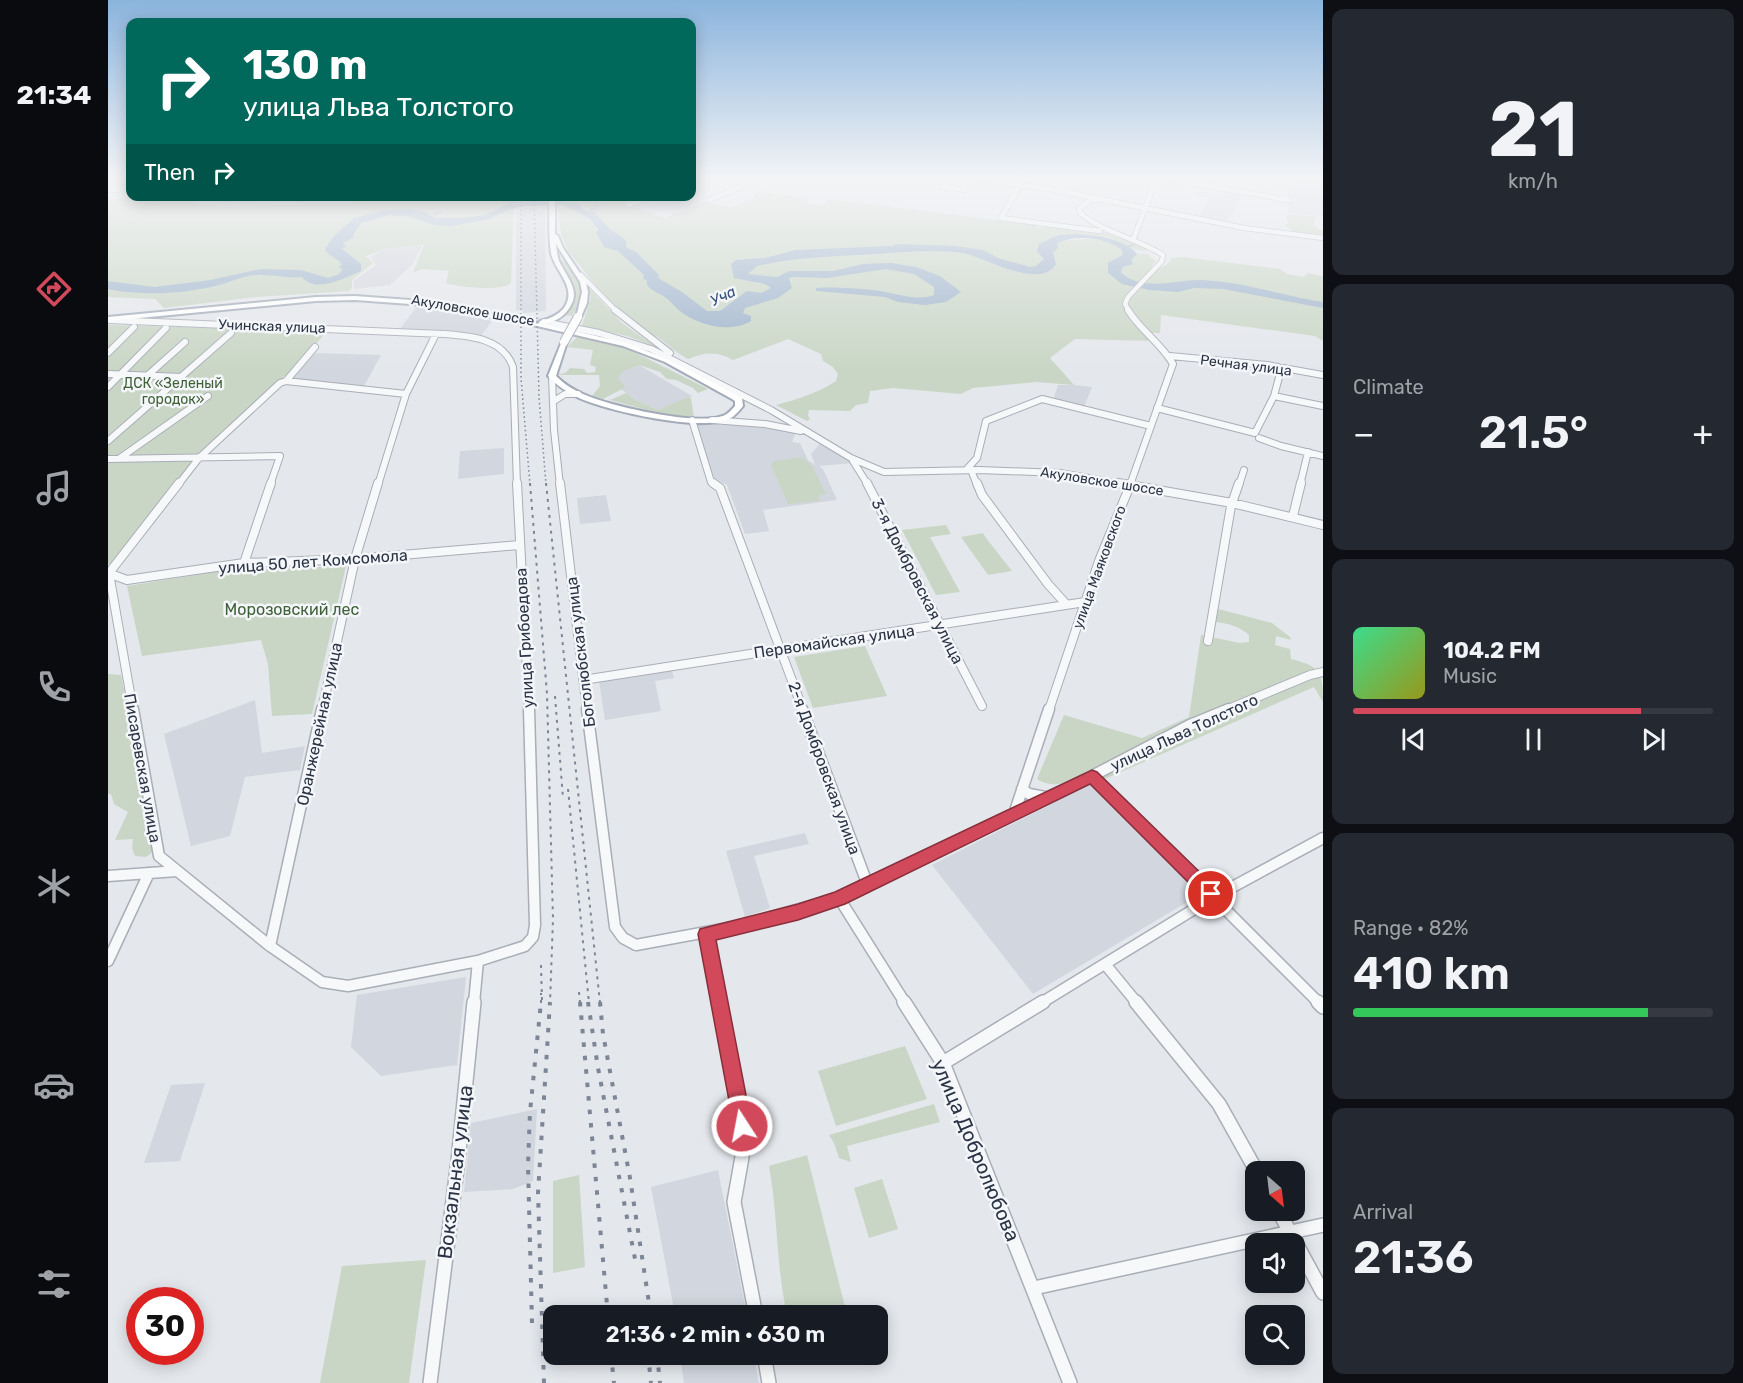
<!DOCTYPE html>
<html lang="en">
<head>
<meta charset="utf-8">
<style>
  :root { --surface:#171b24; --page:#242831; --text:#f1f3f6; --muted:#9ea1a6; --line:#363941; --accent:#d1495b }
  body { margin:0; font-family:Rubik,sans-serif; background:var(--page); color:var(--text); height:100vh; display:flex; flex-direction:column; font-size:22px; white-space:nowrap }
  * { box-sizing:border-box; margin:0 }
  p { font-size:20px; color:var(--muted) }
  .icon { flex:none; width:33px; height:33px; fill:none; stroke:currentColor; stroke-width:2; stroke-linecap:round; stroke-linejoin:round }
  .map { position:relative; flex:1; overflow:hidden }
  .drawer { display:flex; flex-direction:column; gap:9px; padding:9px; background:#0d0f14; width:420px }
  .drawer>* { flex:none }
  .hud { position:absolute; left:18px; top:18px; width:570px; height:183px; border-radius:12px; box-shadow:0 3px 15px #0003; background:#00695c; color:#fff; overflow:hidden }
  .needle { width:39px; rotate:152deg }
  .fabs { position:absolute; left:1137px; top:1161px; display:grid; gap:12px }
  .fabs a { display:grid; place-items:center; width:60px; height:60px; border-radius:12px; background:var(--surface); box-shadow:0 3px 15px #0003; font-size:30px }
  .speed { position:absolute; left:18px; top:1287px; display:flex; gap:12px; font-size:30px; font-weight:700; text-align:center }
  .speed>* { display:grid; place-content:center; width:78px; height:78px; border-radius:50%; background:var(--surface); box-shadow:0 3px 15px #0003; line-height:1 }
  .speed .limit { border:9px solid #d22; background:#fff; color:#111 }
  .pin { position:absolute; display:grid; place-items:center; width:51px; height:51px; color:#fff; margin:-26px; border:3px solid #fff; border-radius:50%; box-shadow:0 2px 6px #0007 }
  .me { position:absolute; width:66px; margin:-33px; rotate:349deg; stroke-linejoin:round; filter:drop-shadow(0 0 4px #0008) }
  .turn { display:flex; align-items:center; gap:21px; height:126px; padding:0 18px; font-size:27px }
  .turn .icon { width:78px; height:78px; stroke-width:2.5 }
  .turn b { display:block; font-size:42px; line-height:51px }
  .then { display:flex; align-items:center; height:57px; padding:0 18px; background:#0003; gap:12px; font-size:22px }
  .big { font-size:45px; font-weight:600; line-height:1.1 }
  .drawer .card { flex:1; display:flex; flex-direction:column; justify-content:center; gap:9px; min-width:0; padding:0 21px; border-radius:12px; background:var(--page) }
  .drawer .dial { align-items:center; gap:0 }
  .dial b { font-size:78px; line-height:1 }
  .song { display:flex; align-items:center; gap:18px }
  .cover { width:72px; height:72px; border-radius:9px; background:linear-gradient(135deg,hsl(150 70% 55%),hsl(60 70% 35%)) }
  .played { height:6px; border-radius:3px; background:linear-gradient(90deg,var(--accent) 80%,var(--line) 80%) }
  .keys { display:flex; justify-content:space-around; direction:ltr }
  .heat { display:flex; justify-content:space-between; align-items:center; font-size:33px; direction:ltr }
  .charge { height:9px; border-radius:4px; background:linear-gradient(90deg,#34c759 82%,var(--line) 0) }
  .trip { position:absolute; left:435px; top:1305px; width:345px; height:60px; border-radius:12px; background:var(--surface); box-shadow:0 3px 15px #0003; font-weight:600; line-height:60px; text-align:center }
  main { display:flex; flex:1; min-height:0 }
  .menu { display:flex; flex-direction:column; width:108px; justify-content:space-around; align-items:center; background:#090b0e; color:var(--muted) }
  .menu .icon { width:42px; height:42px }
  .menu .active { color:var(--accent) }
  .menu b { font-size:27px; color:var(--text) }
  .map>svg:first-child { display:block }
  .built { fill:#d2d6de }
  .green { fill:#c9d6c5 }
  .water { fill:#9fb4cc }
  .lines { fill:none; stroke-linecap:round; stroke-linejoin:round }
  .stream { stroke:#9fb4cc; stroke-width:1.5 }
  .minor-far4-casing { stroke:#a9aeb7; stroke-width:6 }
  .minor-far3-casing { stroke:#a9aeb7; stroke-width:8 }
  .minor-far2-casing { stroke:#a9aeb7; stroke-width:10 }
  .minor-far1-casing { stroke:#a9aeb7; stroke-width:13 }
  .minor-casing { stroke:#a9aeb7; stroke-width:16 }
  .major-casing { stroke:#a3abb8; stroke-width:4 }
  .minor-far4 { stroke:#f7f8fa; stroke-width:4.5 }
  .minor-far3 { stroke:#f7f8fa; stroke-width:6 }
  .minor-far2 { stroke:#f7f8fa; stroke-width:8 }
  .minor-far1 { stroke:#f7f8fa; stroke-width:10 }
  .minor { stroke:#f7f8fa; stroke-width:13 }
  .major { fill:#fff; fill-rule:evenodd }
  .rail-far2 { stroke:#7d8696; stroke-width:1.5; stroke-dasharray:1.5 3; stroke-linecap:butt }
  .rail-far1 { stroke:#7d8696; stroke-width:2; stroke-dasharray:3 5; stroke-linecap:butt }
  .rail { stroke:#7d8696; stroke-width:4; stroke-dasharray:4.5 9; stroke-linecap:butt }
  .major-bridge-casing { stroke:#a3abb8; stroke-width:10; stroke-linecap:butt }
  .major-bridge { stroke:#fff; stroke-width:8 }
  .route { fill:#d1495b; stroke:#882f3b; stroke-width:1.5 }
  .labels { text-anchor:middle; stroke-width:5; stroke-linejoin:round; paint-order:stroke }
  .far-street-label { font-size:14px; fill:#2b3445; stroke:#f4f6f9 }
  .far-park-label { font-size:14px; fill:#3f6138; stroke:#f4f6f9 }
  .far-water-label { font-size:15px; font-style:italic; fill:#34527a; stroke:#f4f6f9 }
  .street-label { font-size:16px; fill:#2b3445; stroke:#f4f6f9 }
  .park-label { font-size:16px; fill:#3f6138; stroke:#f4f6f9 }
  .near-street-label { font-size:20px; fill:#2b3445; stroke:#f4f6f9 }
</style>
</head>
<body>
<main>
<nav class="menu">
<b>21:34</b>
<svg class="icon active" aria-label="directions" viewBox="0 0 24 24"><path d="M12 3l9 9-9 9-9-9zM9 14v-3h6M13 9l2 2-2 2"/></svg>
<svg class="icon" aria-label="music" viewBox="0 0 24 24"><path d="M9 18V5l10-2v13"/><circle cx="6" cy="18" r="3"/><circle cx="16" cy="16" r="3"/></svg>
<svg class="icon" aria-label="phone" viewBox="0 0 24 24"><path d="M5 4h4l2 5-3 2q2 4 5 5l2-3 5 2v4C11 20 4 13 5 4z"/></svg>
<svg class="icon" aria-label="climate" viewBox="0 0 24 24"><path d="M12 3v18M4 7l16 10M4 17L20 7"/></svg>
<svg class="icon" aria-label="car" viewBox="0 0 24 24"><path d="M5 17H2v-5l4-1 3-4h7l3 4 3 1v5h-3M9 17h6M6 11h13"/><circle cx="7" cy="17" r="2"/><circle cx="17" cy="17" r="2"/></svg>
<svg class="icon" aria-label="filters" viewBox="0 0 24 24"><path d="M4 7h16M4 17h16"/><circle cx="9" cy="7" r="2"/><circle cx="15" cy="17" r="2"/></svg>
</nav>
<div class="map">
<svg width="1215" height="1383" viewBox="0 0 1215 1383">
  <rect width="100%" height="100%" fill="#e4e7ec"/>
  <path class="built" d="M1187 177H1204L1209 179 1210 184 1215 186V216L1180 213 1181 188 1188 186Z
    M1089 190 1117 195 1120 191 1135 194 1119 222 1091 217 1101 198 1087 195Z
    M415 208H429L431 211 437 210 438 311 415 313V310H408V212L415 211Z
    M314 246 304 265 282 285 246 289 245 281 268 265 262 257 277 249Z
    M310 305 348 313 384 321 372 337 322 331 291 330Z
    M207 353 273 355 256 386 184 379Z
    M531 365 584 396 550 410 529 401 513 389 518 387 509 378 516 371Z
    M950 385H966L984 387 976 407 945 400Z
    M588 423 670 428 688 432 684 442 692 443 700 460 707 465 703 454 713 442 745 463 711 466 715 469 729 500 655 510 661 531 637 534 619 485 606 478Z
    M396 448V474L350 479 352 451Z
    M498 495 503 521 472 524 469 498Z
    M564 670 566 678 547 681 553 711 497 720 491 681Z
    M147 700 154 753 197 746 192 770 137 777 122 836 83 846 56 734Z
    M984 783 1096 892 925 994 824 865Z
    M697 833 701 844 646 856 662 908 637 917 618 851Z
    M358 977 349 1065 273 1076 243 1047 249 995Z
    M97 1083 72 1161 36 1163 63 1085Z
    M429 1109 425 1181 405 1189 356 1192 363 1123Z
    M610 1170 639 1315H567L543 1187Z
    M572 1355H646L651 1383H576Z"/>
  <path class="green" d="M649 191 701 198 699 203 717 205 720 199 928 225V227L934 228 935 226 997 232 1040 248 1037 251 1022 249 1002 238 977 235H956L933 243C953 243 1003 229 1015 253L1039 254 1048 261 1043 267 1052 268 1061 263 1063 258 1075 257 1172 269 1179 274 1196 277 1199 273 1215 276V341L1207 336 1053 315 1052 333H1038L1045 341 967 339 942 358 966 385 928 382 865 388 853 394 785 388 762 391 760 403 748 405 742 411 701 410 700 416 702 419 699 421 668 405C690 399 710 393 728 381L730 374 725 367 715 361 713 354 680 339 625 360C610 351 596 352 580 359 568 353 559 343 548 336H544L518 317 492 291 460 251 453 234 450 209 454 208 455 205 482 219 489 231 508 233C500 228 494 220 487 214 479 206 463 202 452 200L451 198 457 196 504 197 520 205 557 218 597 202 623 207 645 199Z
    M27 196 90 197 86 203 115 207 241 203 275 196 358 198V197H402L406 200 403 283C391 292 352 287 338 283L341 271 316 269 305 272 316 245 277 249 258 256 265 263 244 280V288L241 291 149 297 56 308 47 299 0 297V200Z
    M1181 215 1208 216 1206 226 1215 231V236L1186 232 1177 225 1181 222 1177 217Z
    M454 260 459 262C471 279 481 298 464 316L456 315C475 290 468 286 452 262Z
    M480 287 514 323 548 347 519 336 474 326 483 297Z
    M0 325 219 331 180 377 176 376 90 457 5 564H0Z
    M471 335 508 343 600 389 590 393 585 388 568 380 559 379 552 372 531 365 516 371 510 378 518 387 495 399 484 396 492 386 491 375H448L457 373 462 368 476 369 479 373 487 372 488 367 482 365 485 350 459 347Z
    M518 393 529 401 550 410 580 397 583 398 586 418 554 414 502 400Z
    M694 457 704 466 718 494 710 495 712 501 680 504 663 465 666 461Z
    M838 525 843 534 822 537 852 592 828 595 794 530Z
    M875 533 878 538 904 571 880 575 853 537Z
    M238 566 204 714 164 716 160 664 153 640 34 656 19 586 120 570Z
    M1110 609 1164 623 1182 637 1183 640 1168 636 1167 645 1182 649 1183 659C1212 666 1215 672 1215 702L1206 687 997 779 982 771C963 780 948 791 929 779L956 715 1034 738 1081 717 1093 635 1132 643 1141 642V635C1131 626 1121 624 1108 622Z
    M757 646 779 696 705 708 686 657Z
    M0 674 13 675 47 850 38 857 27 856 24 848 25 839 7 840 20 812 6 804 3 794H0Z
    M797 1046 819 1099 728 1126 710 1071Z
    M826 1104 832 1122 739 1146 743 1162 731 1158 726 1143 721 1135Z
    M699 1155 739 1315H679C668 1266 670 1215 661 1166Z
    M471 1175 477 1267 445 1273V1181Z
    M774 1179 790 1229 761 1238 746 1188Z
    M318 1260 301 1383H212L234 1266Z"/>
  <path class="water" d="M450 200 470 204 477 210 486 212 502 229 514 237 518 241V247L528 252 551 275 550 278 574 292 599 311H612L639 291 653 293 663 288 657 284 626 278 623 264 628 260 657 258 688 250 785 246 788 244 846 246 875 250 890 258 922 267 928 266 936 259 929 251 931 244C939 241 945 236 953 235 975 232 1016 237 1029 254L1023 260 1025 264 1014 267 1013 273C1036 292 1065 280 1092 280 1134 281 1174 296 1215 302V308L1115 289 1086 288 1070 292 1041 290 1014 284 1000 273V263L1003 261 1015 255 1013 249C995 236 967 235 949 243L950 248 945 253 948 264C933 291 876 257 855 253 826 249 797 252 768 254 728 256 688 257 649 266L640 274 669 277 681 271H725L755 264 783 263 808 267 832 276 853 292 838 302 817 305 790 302 777 297 708 291V288C727 287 747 288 765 290 785 292 807 302 826 295V287L806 274 778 269 719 278 685 277 681 278 684 288 670 298 637 308 635 313 643 316V321C623 333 594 326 576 314 569 310 565 303 558 298 552 293 544 292 539 285V280L535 279 536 275 510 251 496 247 488 232 490 230 482 219 455 205 416 206 403 209 381 219 343 226 327 225 299 216H284L285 214 253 223 245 235 246 237 235 243 238 247 233 248 253 264V271C237 278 207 294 194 277 179 279 163 274 148 275 133 276 121 283 107 286 74 294 34 296 0 289V281L46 287 102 280 153 269 193 270 220 278 231 274 235 269 230 267 234 265C230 257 220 257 217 249L226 236 246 218 274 211 302 209 317 212 327 218H356L377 215 404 202Z"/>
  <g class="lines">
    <path class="stream" d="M482 211 494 203
      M325 215 333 212
      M1021 246 1026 245"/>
    <defs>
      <path id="minor-far4" d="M842 177 835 187 857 190
        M853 177 942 189 1136 228 1215 238
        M917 177 893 218 992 231
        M1047 177 1181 200
        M0 190 22 189
        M168 196 195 199
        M985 198 971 209 972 213C997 233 1028 238 1055 255L1054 261 1020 297 1017 304 1021 311
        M601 200 633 187 645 177
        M520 205 548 196
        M1025 240 1049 177
        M473 275 508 311"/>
      <path id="minor-far3" d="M507 310 562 353
        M1020 310C1032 330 1053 343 1065 364L1022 485
        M0 320 335 334C362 336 395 338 405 367L409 485
        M436 322 491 333 543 349 663 410 743 458 776 472 871 470 952 473 1019 485
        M0 353 26 327
        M1062 356 1159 365 1215 375
        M0 374 74 377
        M40 375 77 342
        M444 376 446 430 452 485
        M178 381 207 347
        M0 387 58 328
        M1166 396 1215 406
        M446 401 457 394H470
        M1049 408 1147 433 1166 396 1173 370 1170 367
        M584 420 603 482 607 485
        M604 420 657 424 693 431
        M1151 438 1173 446 1215 456
        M0 441 123 333
        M12 458 100 396
        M0 459 172 456 162 485
        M745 461 760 485
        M858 470 869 458 878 421 934 399 1043 426
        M863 470 869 485
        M70 485 91 458 172 383 178 381 298 394
        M270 485 298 394 328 334
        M1131 485 1136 470
        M1192 485 1200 452"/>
      <path id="minor-far2" d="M409 483 421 710
        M452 483 479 710
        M605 483 612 488 695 710
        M759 483 874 706
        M869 483 874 495 940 584 958 604
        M1010 483 1124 503 1215 525
        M1185 516 1193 483
        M136 563 163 483
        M0 573 19 580 136 563 247 559 411 545
        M1100 641 1123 506 1131 483
        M475 680 977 602
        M25 710 1 573 71 483
        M214 710 247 559 270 483
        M941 710 991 561 1023 483
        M1118 710 1202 675 1215 672"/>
      <path id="minor-far1" d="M25 709 51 856 162 946 214 982 240 986 370 961 417 946 425 937 427 925 421 709
        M479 709 507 927 515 938 528 945 631 926 731 898 984 776 1082 725 1121 709
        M694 709 759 883
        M984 776 1211 1003
        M914 789 921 794 937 797
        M907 811 941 709
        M0 876 69 871
        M731 898 797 1003
        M599 934 612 1003
        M162 946 214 709
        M0 961 41 873
        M997 964 1029 1003
        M366 1003 370 961
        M933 1003 1106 897 1215 838"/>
      <path id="minor" d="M611 1002 634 1126V1157L626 1202 648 1316
        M796 1002 835 1063 962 1383
        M1028 1002 1111 1104 1149 1172
        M1210 1002 1215 1007
        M835 1063 935 1002
        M1170 1210 1215 1293
        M926 1288 1215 1225
        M656 1354 661 1383
        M322 1383 350 1161 366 1002"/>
      <path id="major" d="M441 196H447V234L450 236 455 248 478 282 480 292 479 303 473 317 468 318 474 292 472 282 448 244C449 251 449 257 452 263 460 279 474 292 460 310 454 318 446 322 436 324L519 343 561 360 634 398 635 406C631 411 627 416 621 419 592 432 500 411 471 398 459 392 449 386 440 376L454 341 459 342 448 376C456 384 464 389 475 394 501 406 591 427 617 415 621 413 624 409 627 406V401L624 399 557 362 515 346 429 326 316 305 247 300 208 301 0 321V317L208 297 247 296 316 301 431 323 432 321C441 319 449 316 456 308 470 287 447 272 443 253 440 234 442 215 441 196Z"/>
    </defs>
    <use href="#minor-far4" class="minor-far4-casing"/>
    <use href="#minor-far3" class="minor-far3-casing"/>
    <use href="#minor-far2" class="minor-far2-casing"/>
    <use href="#minor-far1" class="minor-far1-casing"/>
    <use href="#minor" class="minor-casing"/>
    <use href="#major" class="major-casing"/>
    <use href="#minor-far4" class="minor-far4"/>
    <use href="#minor-far3" class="minor-far3"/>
    <use href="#minor-far2" class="minor-far2"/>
    <use href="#minor-far1" class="minor-far1"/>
    <use href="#minor" class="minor"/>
    <use href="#major" class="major"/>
    <path class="rail-far2" d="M413 196V378L422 485
      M426 196 431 397 438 485"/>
    <path class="rail-far1" d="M422 483 439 694 445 919 442 1003
      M438 483 492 1003
      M447 696 455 798
      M460 789 481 1003
      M433 965 434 1001
      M471 992 472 1003
      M433 1003V993"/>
    <path class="rail" d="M472 1002 500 1316
      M480 1002 490 1068 528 1264
      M492 1002 495 1034 522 1178 543 1316
      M424 1323 420 1165 422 1112 433 1002
      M503 1354 506 1383
      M540 1354 543 1383
      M549 1354 552 1383
      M436 1383 430 1193 442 1002"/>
    <defs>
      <path id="major-bridge" d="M456 342 470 317"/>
    </defs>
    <use href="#major-bridge" class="major-bridge-casing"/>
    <use href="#major-bridge" class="major-bridge"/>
  </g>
  <linearGradient id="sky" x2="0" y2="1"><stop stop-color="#8bb4dd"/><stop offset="0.48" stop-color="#f3f4f6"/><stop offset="1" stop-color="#f3f4f6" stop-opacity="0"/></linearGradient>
  <rect width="1215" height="371" fill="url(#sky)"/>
  <path class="route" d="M984 770 989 772 1109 889 1111 894 1109 899 1103 901 1097 899 982 784 737 904 690 920 608 940 644 1126 642 1133 634 1136 627 1133 590 934 592 929 690 904 727 892Z"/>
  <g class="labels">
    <g class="far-street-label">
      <text transform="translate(365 310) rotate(10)" y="5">Акуловское шоссе</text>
      <text transform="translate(164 326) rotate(2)" y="5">Учинская улица</text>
      <text transform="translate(1138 365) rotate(7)" y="5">Речная улица</text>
      <text transform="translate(994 481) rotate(9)" y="5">Акуловское шоссе</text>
      <text transform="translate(991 567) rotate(-70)" y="5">улица Маяковского</text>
    </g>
    <g class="far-park-label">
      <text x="65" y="388">ДСК «Зеленый<tspan x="65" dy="16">городок»</tspan></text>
    </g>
    <g class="far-water-label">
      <text transform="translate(615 296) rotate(-26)" y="5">Уча</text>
    </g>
    <g class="street-label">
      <text transform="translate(205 561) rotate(-4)" y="6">улица 50 лет Комсомола</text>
      <text transform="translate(810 581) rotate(63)" y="6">3-я Домбровская улица</text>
      <text transform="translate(416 638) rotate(-93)" y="6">улица Грибоедова</text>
      <text transform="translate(726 641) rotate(-8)" y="6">Первомайская улица</text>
      <text transform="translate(472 652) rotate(-97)" y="6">Боголюбская улица</text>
      <text transform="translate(211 724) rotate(-78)" y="6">Оранжерейная улица</text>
      <text transform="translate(1076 732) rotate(-25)" y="6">улица Льва Толстого</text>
      <text transform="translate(35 768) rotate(80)" y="6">Писаревская улица</text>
      <text transform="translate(717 768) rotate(70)" y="6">2-я Домбровская улица</text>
    </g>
    <g class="park-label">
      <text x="184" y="615">Морозовский лес</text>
    </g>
    <g class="near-street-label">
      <text transform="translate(868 1150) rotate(67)" y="7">улица Добролюбова</text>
      <text transform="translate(347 1172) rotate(-83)" y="7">Вокзальная улица</text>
    </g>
  </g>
</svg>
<div class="fabs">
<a><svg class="needle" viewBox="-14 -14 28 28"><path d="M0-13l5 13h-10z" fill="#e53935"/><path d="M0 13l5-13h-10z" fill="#9ea1a6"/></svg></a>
<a><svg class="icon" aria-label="sound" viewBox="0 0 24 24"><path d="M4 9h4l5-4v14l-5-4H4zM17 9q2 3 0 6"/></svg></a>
<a><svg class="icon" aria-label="search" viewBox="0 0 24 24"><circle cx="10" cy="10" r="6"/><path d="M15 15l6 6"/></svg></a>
</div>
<div class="speed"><div class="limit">30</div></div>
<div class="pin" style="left:1103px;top:894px;background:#d93025"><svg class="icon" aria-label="arrive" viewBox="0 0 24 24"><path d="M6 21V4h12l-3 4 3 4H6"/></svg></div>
<svg class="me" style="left:634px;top:1126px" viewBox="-20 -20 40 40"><circle r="17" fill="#d1495b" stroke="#fff" stroke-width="3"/><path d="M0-11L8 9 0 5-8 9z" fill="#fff"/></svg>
<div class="trip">21:36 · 2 min · 630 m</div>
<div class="hud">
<div class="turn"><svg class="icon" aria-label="right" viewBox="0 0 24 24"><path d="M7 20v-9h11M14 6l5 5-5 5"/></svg><div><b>130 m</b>улица Льва Толстого</div></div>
<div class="then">Then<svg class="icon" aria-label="right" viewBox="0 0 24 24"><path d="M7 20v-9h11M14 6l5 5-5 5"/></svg></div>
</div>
</div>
<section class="drawer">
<div class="card dial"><b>21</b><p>km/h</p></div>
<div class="card"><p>Climate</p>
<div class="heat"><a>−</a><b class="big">21.5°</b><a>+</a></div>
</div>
<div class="card">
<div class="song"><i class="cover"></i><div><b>104.2 FM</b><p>Music</p></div></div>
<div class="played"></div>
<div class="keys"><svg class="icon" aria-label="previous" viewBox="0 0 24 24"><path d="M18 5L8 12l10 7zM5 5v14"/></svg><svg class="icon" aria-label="pause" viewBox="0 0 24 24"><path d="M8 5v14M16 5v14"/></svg><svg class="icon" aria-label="next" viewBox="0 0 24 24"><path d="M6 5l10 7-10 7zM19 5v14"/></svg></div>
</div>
<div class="card"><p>Range · 82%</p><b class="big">410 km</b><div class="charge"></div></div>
<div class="card"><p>Arrival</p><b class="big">21:36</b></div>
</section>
</main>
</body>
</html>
